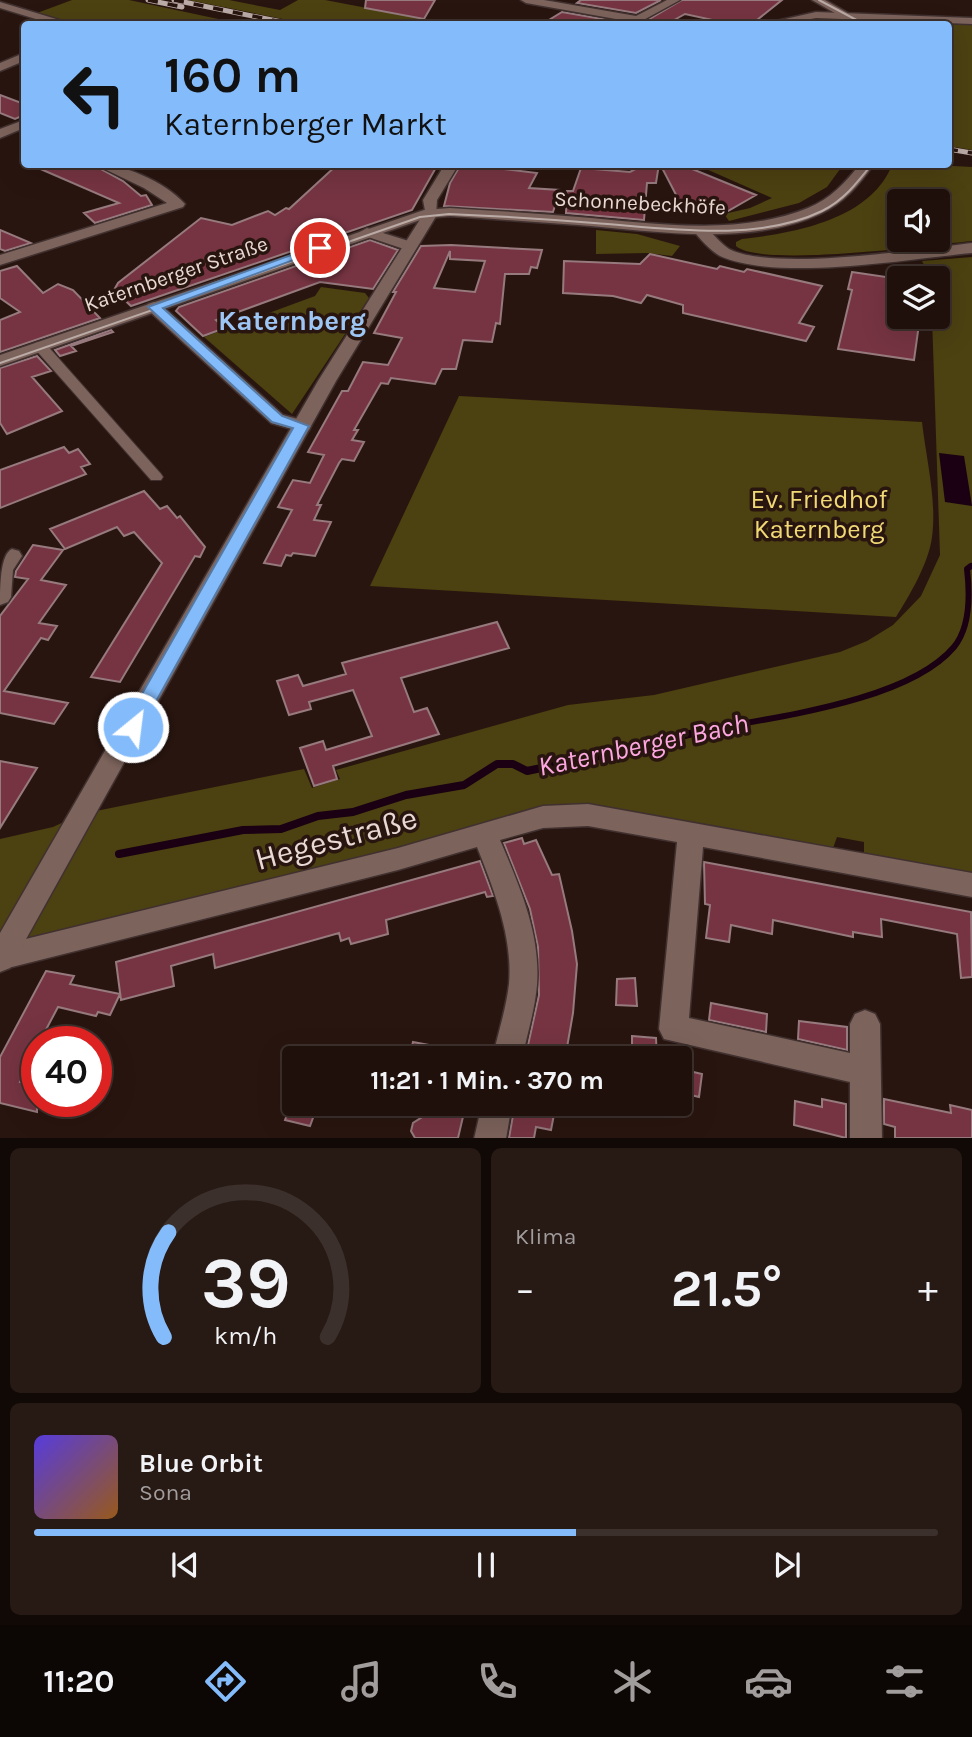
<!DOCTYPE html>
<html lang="de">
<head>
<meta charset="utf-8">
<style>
  :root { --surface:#1f100b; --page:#271914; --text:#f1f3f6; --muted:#a19d9d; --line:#3c302c; --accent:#84bcfb }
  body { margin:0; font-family:Karla,sans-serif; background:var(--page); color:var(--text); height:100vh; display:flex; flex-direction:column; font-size:26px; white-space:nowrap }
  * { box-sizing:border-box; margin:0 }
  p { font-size:23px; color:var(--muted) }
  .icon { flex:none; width:38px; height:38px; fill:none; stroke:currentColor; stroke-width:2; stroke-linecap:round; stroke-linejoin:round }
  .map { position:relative; height:1138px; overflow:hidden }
  .details { display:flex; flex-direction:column; gap:10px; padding:10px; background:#110906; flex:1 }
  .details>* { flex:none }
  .hud { position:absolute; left:21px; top:21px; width:931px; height:147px; border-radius:7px; box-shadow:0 7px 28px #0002,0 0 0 2px var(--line); background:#84bcfb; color:#111; overflow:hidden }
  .tools { position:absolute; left:887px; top:189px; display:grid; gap:14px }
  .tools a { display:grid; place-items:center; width:63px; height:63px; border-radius:7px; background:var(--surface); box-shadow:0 7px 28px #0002,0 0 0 2px var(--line); font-size:35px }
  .speed { position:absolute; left:21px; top:1026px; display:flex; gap:14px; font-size:35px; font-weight:700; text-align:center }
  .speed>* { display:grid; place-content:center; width:91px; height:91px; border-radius:50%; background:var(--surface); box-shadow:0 7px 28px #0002,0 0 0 2px var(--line); line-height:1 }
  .speed .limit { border:10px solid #d22; background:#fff; color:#111 }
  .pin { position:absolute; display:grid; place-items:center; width:60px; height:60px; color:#fff; margin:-30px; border:4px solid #fff; border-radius:50%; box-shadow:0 2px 7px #0007 }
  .me { position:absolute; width:77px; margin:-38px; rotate:29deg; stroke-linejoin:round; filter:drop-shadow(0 0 5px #0008) }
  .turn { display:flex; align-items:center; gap:24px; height:147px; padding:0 28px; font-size:32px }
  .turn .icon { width:91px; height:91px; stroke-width:2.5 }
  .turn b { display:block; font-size:49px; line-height:60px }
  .big { font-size:52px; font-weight:700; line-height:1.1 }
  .details .widget { flex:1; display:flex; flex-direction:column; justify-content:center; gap:10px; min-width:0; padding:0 24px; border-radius:10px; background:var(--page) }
  .details .dial { align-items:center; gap:0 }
  .dial svg { height:182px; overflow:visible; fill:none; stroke:var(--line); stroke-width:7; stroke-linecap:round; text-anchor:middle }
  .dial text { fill:var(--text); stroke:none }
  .song { display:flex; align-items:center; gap:21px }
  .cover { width:84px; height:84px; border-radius:10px; background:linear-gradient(135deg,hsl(250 70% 55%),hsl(30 70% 35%)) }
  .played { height:7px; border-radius:4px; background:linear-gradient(90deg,var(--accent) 60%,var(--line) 60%) }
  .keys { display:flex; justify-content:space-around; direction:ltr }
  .heat { display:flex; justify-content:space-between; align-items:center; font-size:38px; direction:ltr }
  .details .tiles { flex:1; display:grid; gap:10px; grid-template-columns:1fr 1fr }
  .widget:last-child { grid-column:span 2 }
  .trip { position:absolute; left:282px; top:1046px; width:410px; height:70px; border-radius:7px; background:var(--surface); box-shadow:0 7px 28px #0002,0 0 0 2px var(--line); font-weight:700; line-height:70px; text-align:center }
  .menu { display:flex; height:112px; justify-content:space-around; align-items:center; background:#0c0604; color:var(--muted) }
  .menu .icon { width:49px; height:49px }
  .menu .on { color:var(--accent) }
  .menu b { font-size:32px; color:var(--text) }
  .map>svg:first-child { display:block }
  .green { fill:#4c4111; fill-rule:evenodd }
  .water { fill:#1a0012 }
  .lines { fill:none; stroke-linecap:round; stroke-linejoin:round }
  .stream-far1 { stroke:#1a0012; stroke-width:6 }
  .stream { stroke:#1a0012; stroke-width:8 }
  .building { fill:#763442; stroke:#967a7e; stroke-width:2; fill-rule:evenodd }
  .pedestrian-casing { stroke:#403130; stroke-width:2 }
  .minor-casing { stroke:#403130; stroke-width:3 }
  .tertiary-casing { stroke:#403130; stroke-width:3 }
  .secondary-casing { stroke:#403130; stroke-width:3 }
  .pedestrian { fill:#7c635b; fill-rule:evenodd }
  .minor { fill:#7c635b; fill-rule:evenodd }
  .tertiary { fill:#7c635b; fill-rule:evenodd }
  .secondary { fill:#7c635b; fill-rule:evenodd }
  .tram { stroke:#bbaba7; stroke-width:2 }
  .rail-casing { stroke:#bbaba7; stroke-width:5 }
  .rail { stroke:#29150f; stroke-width:3.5; stroke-dasharray:10; stroke-linecap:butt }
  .route { fill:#84bcfb; stroke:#567aa3; stroke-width:2 }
  .labels { text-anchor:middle; stroke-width:7; stroke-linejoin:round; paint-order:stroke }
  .far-street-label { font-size:21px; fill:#e8d9d5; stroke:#29150f }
  .park-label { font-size:26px; fill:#f0d975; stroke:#29150f }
  .far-district-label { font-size:28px; font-weight:bold; fill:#9dc6f5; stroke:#29150f }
  .water-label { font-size:28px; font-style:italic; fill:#fca7e0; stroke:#29150f }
  .near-street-label { font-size:32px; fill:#e8d9d5; stroke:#29150f }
</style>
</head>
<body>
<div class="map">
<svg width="972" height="1139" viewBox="0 0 972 1139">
  <rect width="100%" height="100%" fill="#29150f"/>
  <path class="green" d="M72 0H129L223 20 232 24H73L37 13Z
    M188 0H229L280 10 298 0H325L451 24H308Z
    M886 22 972 25V150L949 146 948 24H881Z
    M916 164 972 167V241C932 245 760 268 736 246V242L742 239C794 233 870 220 892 165ZM938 201V240H900V201Z
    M697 165 843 164V165L827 187 799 203 729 221 724 214 750 208 772 198Z
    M596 230 637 234 680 246 672 256 647 253 596 254Z
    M972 257V876L864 857V842L837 837 832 851 595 809 3 955 86 813 304 769 312 788 340 779 336 770 568 705 654 695 840 652 867 641 893 625 921 596 940 555 932 317H938V278H931L922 261Z
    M321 287 365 293 369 298 292 414 204 337 315 296Z
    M459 396 922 422C926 458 937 500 932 537 929 562 910 595 896 617L370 586Z
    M81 814 0 953V839L53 827Z"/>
  <path class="water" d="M939 453 964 456 972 506 945 502Z"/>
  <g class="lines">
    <path class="stream-far1" d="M692 733C763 718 906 704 954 647 971 626 970 594 967 569L971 566"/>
    <path class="stream" d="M119 854 243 830 281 829 318 816 353 812 406 795 464 785 497 764H513L527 771 632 749 701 731"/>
  </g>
  <path class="building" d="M366 0H435L424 19 365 8Z
    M581 0H661L636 13 577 3Z
    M682 0H782L752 24H731L685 14 667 24H641Z
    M562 12 631 24H572L549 20Z
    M0 95 24 104V115L15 119 0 113Z
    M29 164H92L123 181 141 196 146 195 152 205 95 223 84 213 119 203Z
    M338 164H438L412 210 131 306 114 290 118 283 201 218 232 225 268 211 275 215 286 208 289 209Z
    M461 164 537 173 529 188 560 190 553 212 444 206 450 183Z
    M645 164H659L656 183H647L644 220 566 213 567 191H573L581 168 630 172Z
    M660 164H680L756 195 728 211 686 214Z
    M0 230 31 243 5 251 0 249Z
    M370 240 398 250 373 289 320 282 216 320 225 328 203 336 176 311 179 307Z
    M451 245 542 250 537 268 531 267 529 274H505L500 324 496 323 492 342 463 340 456 369H442L435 384 391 378 388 384 381 383 354 430H358L352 440 364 442 354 461 342 459 339 463 317 505H321L314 520 331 522 315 556 293 553 291 556 286 555 281 566 264 563 292 510 278 507 293 480 310 483 324 455 308 452 342 391H348L363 362 388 365 402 338 374 333 396 292H393L421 246ZM450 251V259L485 261 475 292 434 288Z
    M650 254 717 269 720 266 744 272 747 269 822 286 799 323 814 327 806 341 683 313V305L647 295 641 303 613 296 563 293 564 261 640 264Z
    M17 266 43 293 58 284 73 290 100 318 0 352V320L20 312 0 298V271Z
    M852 272 900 279V317H920L914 360 838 349 852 290 848 289Z
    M111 330 113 332 71 346 76 351 60 356 55 350Z
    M37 356 51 371 32 377 62 411 7 434 0 423V368Z
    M64 447 69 453 78 449 90 464 81 467 86 474 0 508V470Z
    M144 491 160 509 167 506 177 518 180 516 205 547 200 557 195 556 120 682 91 677 162 563 134 532 124 536 117 527 65 549 50 529Z
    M33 545 63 550 41 580 66 585 39 623 57 626 48 640 41 638 4 691 68 703 54 724 0 713V616L28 579 15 577 16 571Z
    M497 622 509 648 401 678 414 712 427 708 439 734 333 766 337 779 314 786 300 748 323 741 326 750 372 736 353 690 309 702 311 709 289 715 277 681 298 675 303 686 346 674 342 663Z
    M0 761 37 768 0 828Z
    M522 838 524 844 536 840 552 875 559 874 572 931 577 964 573 1013 565 1059H525L539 995 538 947 530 909 504 843Z
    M480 861 493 896 487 897 485 892 386 920 388 934 351 944 349 938 341 941 339 933 215 968 213 954 171 966 174 986 121 1000 116 962Z
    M704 862 971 912 972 977 961 978 957 934 881 919 882 937 853 932V937L773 920 772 934 731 925 729 942 706 938 710 905 705 904Z
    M46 971 74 976 70 984 120 994 110 1015 98 1012 96 1016 58 1007 40 1041H37V1049L20 1082 37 1086V1112L0 1103V1057Z
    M635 978 637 1006 616 1005 617 979Z
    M711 1003 767 1014 766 1032 709 1020Z
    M799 1021 847 1027V1050L798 1039Z
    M632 1036 656 1038 657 1059H632Z
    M413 1042 462 1051 461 1059H409Z
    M685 1070 702 1074 699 1097 682 1093Z
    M822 1099 846 1104V1138L794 1125 795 1101 822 1107Z
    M884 1099 951 1113 950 1105 972 1110V1138H895V1127L884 1124Z
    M291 1104H318L310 1126 285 1120Z
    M443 1104H466L458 1138H415L411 1131 413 1123Z
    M515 1104H556L551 1130 536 1127 534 1138H509Z"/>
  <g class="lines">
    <defs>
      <path id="pedestrian" d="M40 342 45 343 161 474 163 477 161 480H151L35 349V343Z"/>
      <path id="minor" d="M521 0H544L636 16 667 0H680L638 23 526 3Z
        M0 2 66 22 68 24H52L0 8Z
        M816 12 972 18V24L816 18 784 24H763Z
        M24 53V61L0 71V63Z
        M24 120V128L0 138V129Z
        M94 164C124 164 164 181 185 204L183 207 0 265V255L167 203 144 188Z
        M445 164H459L437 200 436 216H426L423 200Z
        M367 228 415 243 418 246 410 251 362 235 360 232Z
        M154 302 160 304 283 415 309 422 311 426 309 430 302 432 271 423 148 310 146 307 148 304Z
        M12 549 19 551 22 556 13 570 11 597 8 602 0 605C0 588 0 554 12 549Z
        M588 804 972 873V897L703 847 689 1018 850 1053V1024L855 1014 865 1010 875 1014 880 1024 882 1139H850V1082L664 1039 659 1029 677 842 588 826 543 828 500 840C519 885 541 934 537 985 535 1010 527 1034 522 1059H492C498 1034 506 1009 509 984 513 937 494 890 477 847L398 870 0 970 1 945 398 848 543 806Z
        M482 1104H512L506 1139H474Z"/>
      <path id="tertiary" d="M431 209 438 213 336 381 10 968 0 972V933L318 381 424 213Z
        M700 226 705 227C713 233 721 244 729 249 774 272 919 249 972 243V253C907 259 779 282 720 256 711 251 699 238 693 230Z"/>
      <path id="secondary" d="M812 0H825L867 24H854Z
        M860 164H874C859 185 844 203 820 214 749 247 653 231 578 225 535 222 493 219 450 216L426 218 0 366V355L424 210 450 208C493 211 536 213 579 217 653 223 736 237 808 208 830 199 845 183 860 164Z"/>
    </defs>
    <use href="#pedestrian" class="pedestrian-casing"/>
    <use href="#minor" class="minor-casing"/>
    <use href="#tertiary" class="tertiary-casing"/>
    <use href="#secondary" class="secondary-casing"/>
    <use href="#pedestrian" class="pedestrian"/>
    <use href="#minor" class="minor"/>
    <use href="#tertiary" class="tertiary"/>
    <use href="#secondary" class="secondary"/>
    <path class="tram" d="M819 0 864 24
      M0 363 420 217 449 214C497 216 545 219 594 223 664 228 756 243 822 211 844 200 857 183 872 164"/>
    <defs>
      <path id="rail" d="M148 0 182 7
        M174 0 292 24
        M948 149 972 153"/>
    </defs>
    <use href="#rail" class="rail-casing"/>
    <use href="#rail" class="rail"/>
  </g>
  <path class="route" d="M316 246 326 248 163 308 282 416 309 426 139 732H126L124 727 126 722 293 428 272 422 148 307Z"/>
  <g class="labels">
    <g class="far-street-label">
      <text transform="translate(640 203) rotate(3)" y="7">Schonnebeckhöfe</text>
      <text transform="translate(176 274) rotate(-19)" y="7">Katernberger Straße</text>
    </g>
    <g class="park-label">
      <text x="819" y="508">Ev. Friedhof<tspan x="819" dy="30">Katernberg</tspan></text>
    </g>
    <g class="far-district-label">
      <text x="292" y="330">Katernberg</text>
    </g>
    <g class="water-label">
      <text transform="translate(643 744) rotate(-12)" y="10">Katernberger Bach</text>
    </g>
    <g class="near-street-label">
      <text transform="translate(336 838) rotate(-15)" y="11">Hegestraße</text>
    </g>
  </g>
</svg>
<div class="tools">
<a><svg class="icon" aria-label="sound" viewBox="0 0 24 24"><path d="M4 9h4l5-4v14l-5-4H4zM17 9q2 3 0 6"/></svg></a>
<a><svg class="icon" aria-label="layers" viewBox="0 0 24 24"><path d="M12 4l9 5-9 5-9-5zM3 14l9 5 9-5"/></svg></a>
</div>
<div class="speed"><div class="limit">40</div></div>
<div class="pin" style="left:320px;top:248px;background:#d93025"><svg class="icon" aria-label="arrive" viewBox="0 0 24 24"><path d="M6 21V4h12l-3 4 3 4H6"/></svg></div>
<svg class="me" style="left:133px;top:727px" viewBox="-20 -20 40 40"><circle r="17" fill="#84bcfb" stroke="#fff" stroke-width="3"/><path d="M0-11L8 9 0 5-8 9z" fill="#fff"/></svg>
<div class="trip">11:21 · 1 Min. · 370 m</div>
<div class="hud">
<div class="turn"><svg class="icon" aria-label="left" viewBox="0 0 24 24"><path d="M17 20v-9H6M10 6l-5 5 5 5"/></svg><div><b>160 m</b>Katernberger Markt</div></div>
</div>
</div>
<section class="details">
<div class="tiles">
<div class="widget dial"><svg viewBox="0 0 100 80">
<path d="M14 69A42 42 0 1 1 86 69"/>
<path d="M14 69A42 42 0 0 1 16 23" stroke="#84bcfb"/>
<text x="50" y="56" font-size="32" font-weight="700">39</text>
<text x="50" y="72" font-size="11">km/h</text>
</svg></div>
<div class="widget"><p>Klima</p>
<div class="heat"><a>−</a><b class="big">21.5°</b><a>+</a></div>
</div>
<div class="widget">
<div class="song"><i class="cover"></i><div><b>Blue Orbit</b><p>Sona</p></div></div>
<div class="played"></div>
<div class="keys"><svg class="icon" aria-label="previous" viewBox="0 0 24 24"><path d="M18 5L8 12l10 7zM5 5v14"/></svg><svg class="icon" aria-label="pause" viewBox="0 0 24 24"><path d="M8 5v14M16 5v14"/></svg><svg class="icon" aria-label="next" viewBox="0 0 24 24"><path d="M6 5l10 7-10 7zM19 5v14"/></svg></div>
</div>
</div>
</section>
<nav class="menu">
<b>11:20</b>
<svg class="icon on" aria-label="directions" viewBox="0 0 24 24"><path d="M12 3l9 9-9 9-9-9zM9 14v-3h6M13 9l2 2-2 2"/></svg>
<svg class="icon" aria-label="music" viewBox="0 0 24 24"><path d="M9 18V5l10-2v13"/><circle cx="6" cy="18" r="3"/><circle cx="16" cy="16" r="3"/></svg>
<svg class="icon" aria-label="phone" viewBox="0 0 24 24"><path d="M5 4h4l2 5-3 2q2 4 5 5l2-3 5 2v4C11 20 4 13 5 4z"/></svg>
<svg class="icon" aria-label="climate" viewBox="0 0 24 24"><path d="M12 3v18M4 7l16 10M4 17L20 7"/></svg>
<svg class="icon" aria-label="car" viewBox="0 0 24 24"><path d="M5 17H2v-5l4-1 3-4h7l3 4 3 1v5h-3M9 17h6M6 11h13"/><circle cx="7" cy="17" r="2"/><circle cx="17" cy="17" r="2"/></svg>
<svg class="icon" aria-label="filters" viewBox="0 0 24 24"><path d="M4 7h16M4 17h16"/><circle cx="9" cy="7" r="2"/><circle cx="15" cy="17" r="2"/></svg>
</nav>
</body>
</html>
